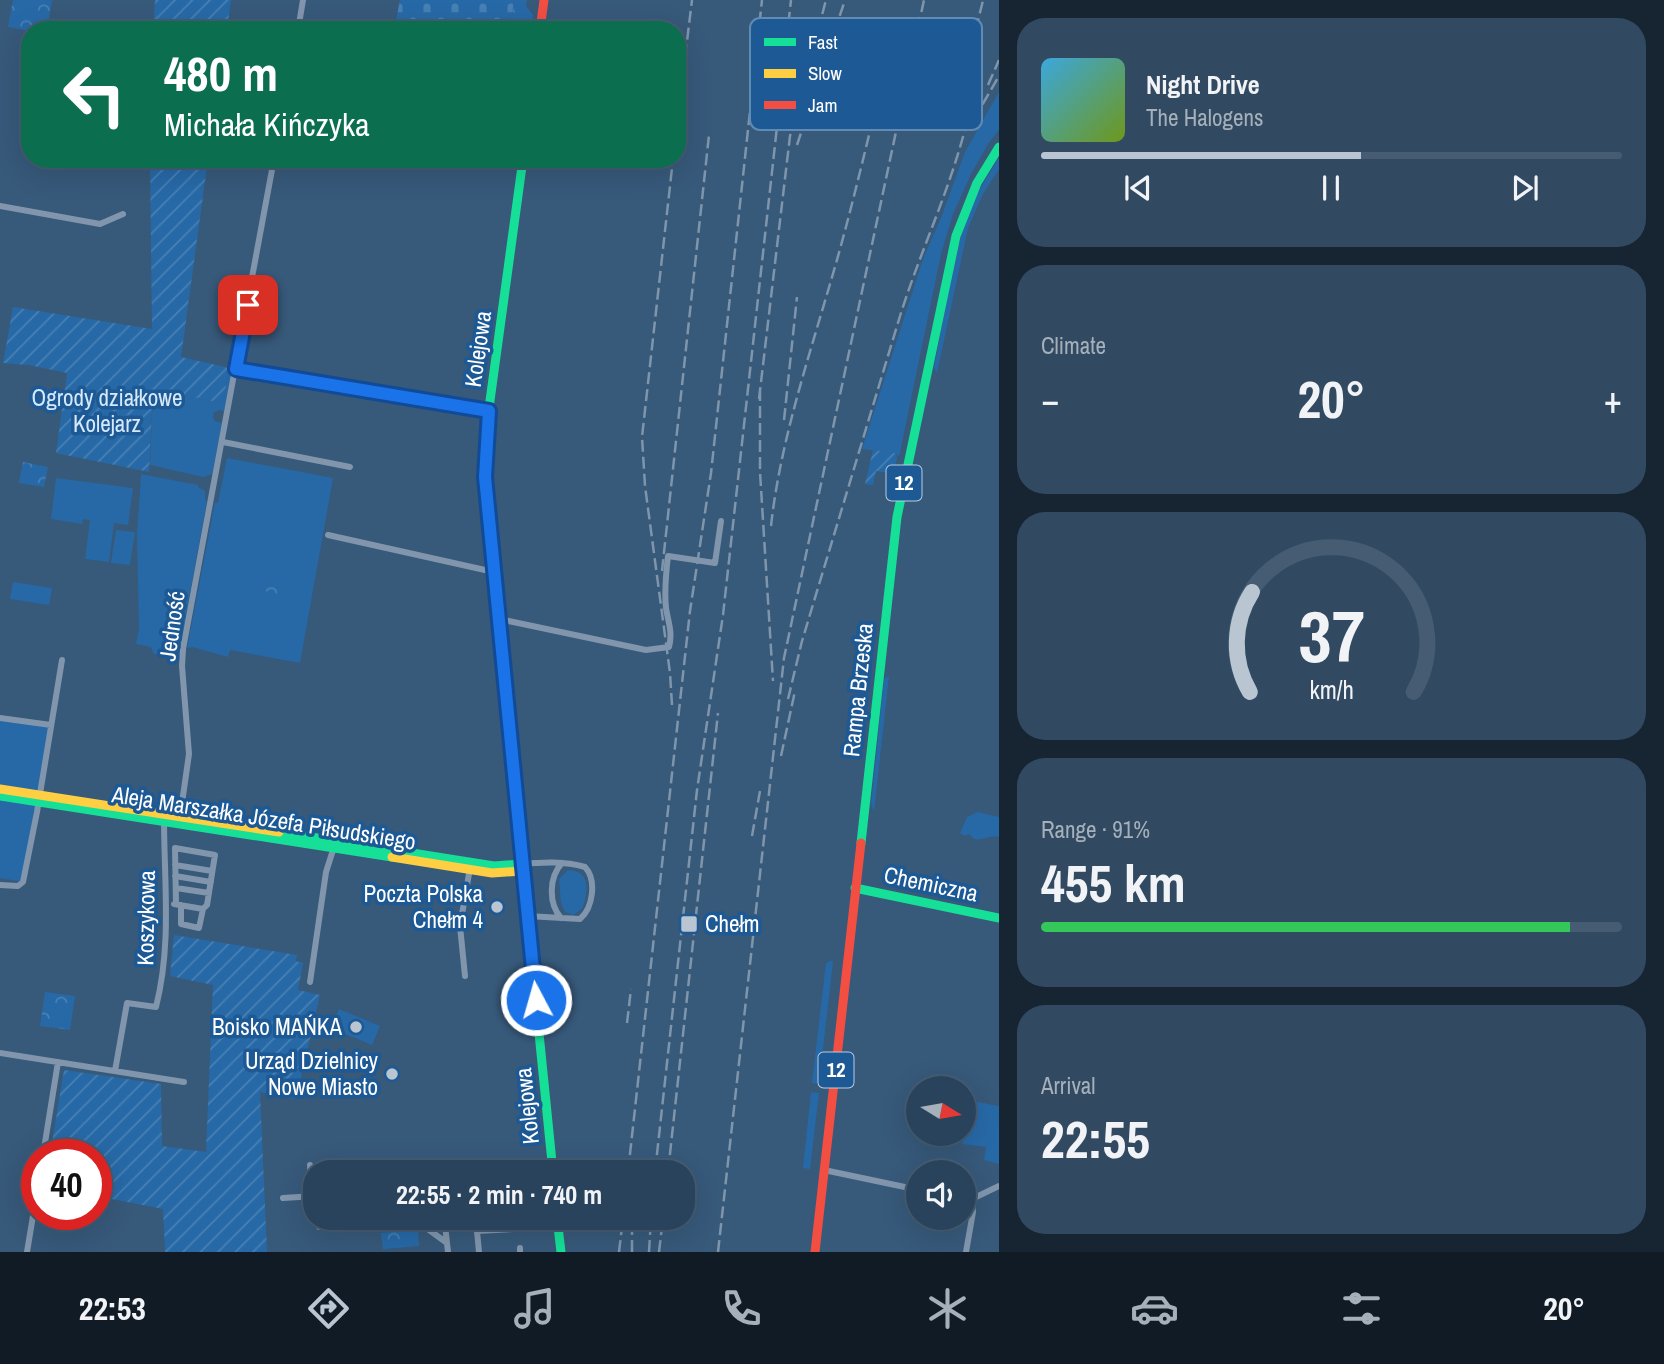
<!DOCTYPE html>
<html lang="en">
<head>
<meta charset="utf-8">
<style>
  :root { --surface:#29435c; --page:#314a62; --text:#f1f3f6; --muted:#a5b0bb; --line:#455c72; --accent:#b9c5d0 }
  body { margin:0; font-family:"Archivo Narrow",sans-serif; background:var(--page); color:var(--text); height:100vh; display:flex; flex-direction:column; font-size:26px; white-space:nowrap }
  * { box-sizing:border-box; margin:0 }
  p { font-size:23px; color:var(--muted) }
  .icon { flex:none; width:38px; height:38px; fill:none; stroke:currentColor; stroke-width:2; stroke-linecap:round; stroke-linejoin:round }
  .map { position:relative; flex:1; overflow:hidden }
  .sheet { display:flex; flex-direction:column; gap:18px; padding:18px; background:#172533; width:665px }
  .sheet>* { flex:none }
  .top-card { position:absolute; left:21px; top:21px; width:665px; height:147px; border-radius:28px; box-shadow:0 7px 28px #0002,0 0 0 2px var(--line); background:#0b6e4f; color:#fff; overflow:hidden }
  .needle { width:46px; rotate:101deg }
  .tools { position:absolute; left:906px; top:1076px; display:grid; gap:14px }
  .tools a { display:grid; place-items:center; width:70px; height:70px; border-radius:50%; background:var(--surface); box-shadow:0 7px 28px #0002,0 0 0 2px var(--line); font-size:35px }
  .speed { position:absolute; left:21px; top:1139px; display:flex; gap:14px; font-size:35px; font-weight:700; text-align:center }
  .speed>* { display:grid; place-content:center; width:91px; height:91px; border-radius:50%; background:var(--surface); box-shadow:0 7px 28px #0002,0 0 0 2px var(--line); line-height:1 }
  .speed .limit { border:10px solid #d22; background:#fff; color:#111 }
  .pin { position:absolute; display:grid; place-items:center; width:60px; height:60px; color:#fff; margin:-30px; border-radius:14px; box-shadow:0 4px 10px #0006 }
  .me { position:absolute; width:77px; margin:-38px; rotate:354deg; stroke-linejoin:round; filter:drop-shadow(0 0 5px #0008) }
  .turn { display:flex; align-items:center; gap:24px; height:147px; padding:0 28px; font-size:32px }
  .turn .icon { width:91px; height:91px; stroke-width:2.5 }
  .turn b { display:block; font-size:49px; line-height:60px }
  .big { font-size:52px; font-weight:700; line-height:1.1 }
  .sheet .tile { flex:1; display:flex; flex-direction:column; justify-content:center; gap:10px; min-width:0; padding:0 24px; border-radius:28px; background:var(--page) }
  .sheet .dial { align-items:center; gap:0 }
  .dial svg { height:182px; overflow:visible; fill:none; stroke:var(--line); stroke-width:7; stroke-linecap:round; text-anchor:middle }
  .dial text { fill:var(--text); stroke:none }
  .song { display:flex; align-items:center; gap:21px }
  .cover { width:84px; height:84px; border-radius:10px; background:linear-gradient(135deg,hsl(200 70% 55%),hsl(80 70% 35%)) }
  .played { height:7px; border-radius:4px; background:linear-gradient(90deg,var(--accent) 55%,var(--line) 55%) }
  .keys { display:flex; justify-content:space-around; direction:ltr }
  .heat { display:flex; justify-content:space-between; align-items:center; font-size:38px; direction:ltr }
  .charge { height:10px; border-radius:5px; background:linear-gradient(90deg,#34c759 91%,var(--line) 0) }
  .trip { position:absolute; left:303px; top:1160px; width:392px; height:70px; border-radius:28px; background:var(--surface); box-shadow:0 7px 28px #0002,0 0 0 2px var(--line); font-weight:700; line-height:70px; text-align:center }
  .tabs { display:flex; height:112px; justify-content:space-around; align-items:center; background:#101b25; color:var(--muted) }
  .tabs .icon { width:49px; height:49px }
  .tabs .active { color:var(--accent) }
  .tabs b { font-size:32px; color:var(--text) }
  main { display:flex; flex:1; min-height:0 }
  .map>svg:first-child { display:block }
  .grass { fill:#2769a7 }
  .forest { fill:url(#forest-firs) }
  .cemetery { fill:url(#cemetery-stones) }
  .park { fill:url(#park-crowns) }
  .garden { fill:url(#garden-furrows) }
  .lines { fill:none; stroke-linecap:round; stroke-linejoin:round }
  .street { stroke:#8196ad; stroke-width:6 }
  .fast { stroke:#16e098; stroke-width:9 }
  .slow { stroke:#ffcf43; stroke-width:9 }
  .jam { stroke:#f24e42; stroke-width:9 }
  .rail { stroke:#7f95ab; stroke-width:2.5; stroke-dasharray:12 5; stroke-linecap:butt }
  .route-casing { stroke:#114b97; stroke-width:18 }
  .route { stroke:#1a73e8; stroke-width:12 }
  .poi-dot { fill:#b9c5d0; stroke:#1c5995; stroke-width:2.5 }
  .labels { text-anchor:middle; stroke-width:7; stroke-linejoin:round; paint-order:stroke }
  .shield { fill:#1c5995; stroke:#bbcddf; stroke-width:2 }
  .shield-label { font-size:21px; font-weight:bold; fill:#fff }
  .street-label { font-size:23px; fill:#fff; stroke:#1c5995 }
  .park-label { font-size:23px; fill:#d5e9fb; stroke:#1c5995 }
  .poi-label { font-size:23px; fill:#fff; stroke:#1c5995; text-anchor:end }
  .key { fill:#1c5995; stroke:#608bb5; stroke-width:2 }
  .key-label { font-size:19px; fill:#fff }
</style>
</head>
<body>
<main>
<div class="map">
<svg width="999" height="1252" viewBox="0 0 999 1252">
  <defs>
    <pattern id="forest-firs" width="22" height="20" patternUnits="userSpaceOnUse" patternTransform="scale(1.75)"><rect width="22" height="20" fill="#2769a7"/><path d="M5 1l3.5 6h-7zM16 11l3.5 6h-7z" fill="#4780b4"/></pattern>
    <pattern id="cemetery-stones" width="16" height="16" patternUnits="userSpaceOnUse" patternTransform="scale(1.75)"><rect width="16" height="16" fill="#2769a7"/><path d="M2 7V4a2 2 0 0 1 4 0v3zM10 15v-3a2 2 0 0 1 4 0v3z" fill="#4780b4"/></pattern>
    <pattern id="park-crowns" width="20" height="18" patternUnits="userSpaceOnUse" patternTransform="scale(1.75)"><rect width="20" height="18" fill="#2769a7"/><path d="M2 6a3 3 0 1 1 6 0M12 15a3 3 0 1 1 6 0" fill="none" stroke="#4780b4"/></pattern>
    <pattern id="garden-furrows" width="10" height="10" patternUnits="userSpaceOnUse" patternTransform="scale(1.75)"><rect width="10" height="10" fill="#2769a7"/><path d="M-1 1l2-2M0 10L10 0M9 11l2-2" fill="none" stroke="#4780b4"/></pattern>
  </defs>
  <rect width="100%" height="100%" fill="#37597a"/>
  <path class="grass" d="M999 92V130L988 144 971 174 953 214 941 254 899 457 895 453 862 449 923 259 941 218 965 152Z
    M999 157V169L983 194 968 228 937 373 934 367 953 266 969 207Z
    M231 358 234 359 224 412 221 410 214 412 213 418 215 421 222 423 212 474 203 477 150 465 153 390 223 403Z
    M227 458 333 478 300 663 230 650 228 657 192 647 187 648 215 503H218Z
    M141 474 198 485V487L205 491V500L207 501 179 651 166 654H154L151 647 136 644 139 629 137 535Z
    M56 478 133 488 128 525 114 523 109 562 85 559 90 520 83 519 82 524 51 519Z
    M116 530 135 532 130 565 111 563Z
    M13 582 52 588 49 605 10 599Z
    M889 676 874 812 871 804 884 679Z
    M0 718 51 725 23 882 0 878Z
    M204 811 304 827 300 832 203 816Z
    M978 812 999 817V837C989 835 983 841 974 839L969 834 965 836 960 833 967 817Z
    M568 870C592 871 588 894 582 909L573 915 565 912 561 903 559 879Z
    M831 961H833L819 1084 812 1083 826 963Z
    M339 1009 380 1026 372 1045 331 1028Z
    M811 1092 819 1093 810 1169 803 1168Z
    M972 1101 999 1106V1164L984 1160 986 1147 962 1144Z"/>
  <path class="forest" d="M514 0H527L526 6 533 15 531 30H510Z"/>
  <path class="cemetery" d="M400 0H514L510 30H394Z"/>
  <path class="park" d="M13 0H52L47 30 30 31 8 27Z
    M23 462 48 467 44 487 19 483Z
    M266 563 283 567 281 579 286 580 283 595 260 590Z
    M45 992 75 996 70 1030 40 1026Z
    M418 1230 419 1246 383 1249 381 1233Z"/>
  <path class="garden" d="M155 0H231L227 30H153Z
    M150 159H208L181 357 229 368 223 403 153 390 149 472 56 453 67 373 29 365 3 363 13 307 152 329Z
    M873 450 895 453 897 457 894 474 876 471 873 485 865 484Z
    M174 935 297 955 296 961 303 963 298 990 320 995 296 1099 260 1092 267 1252H165L163 1209 96 1196V1155H50L64 1070 161 1084 162 1146 206 1152 213 985 170 976Z"/>
  <g class="lines">
    <path class="street" d="M298 30 303 0
      M0 206 100 224 123 214
      M236 369 489 411
      M223 442 350 467
      M328 535 494 572
      M499 619 646 650 669 647C673 632 668 622 666 608 664 590 666 573 668 556L715 563 721 521
      M0 718 51 725
      M180 817 189 754 182 666 183 649 274 159
      M522 864C543 862 564 861 585 867 597 880 593 908 580 919L527 916
      M175 865 212 871
      M175 876 211 882
      M0 885 18 886 23 882 37 812 62 660
      M176 888 209 893
      M174 904 203 909 199 928 181 924V905
      M176 904 175 848 215 855 207 905 203 909
      M561 918C548 903 549 877 562 863
      M465 976 460 926 470 868
      M310 982 326 872 334 847
      M0 1053 184 1082
      M115 1071 127 1003 156 1007C172 944 164 882 164 818
      M43 1155 58 1062
      M310 1165 312 1196
      M824 1170 919 1190
      M283 1198 315 1196
      M964 1199H972L999 1186
      M318 1218 319 1227
      M409 1218 420 1228 425 1227 447 1243 448 1252
      M476 1221 479 1252
      M445 1225 447 1243
      M393 1227 418 1226
      M477 1231 532 1228 541 1218
      M27 1252 37 1192
      M520 1252V1248
      M966 1252 973 1212 972 1199"/>
    <path class="fast" d="M490 509 485 458 489 408 523 159
      M0 796 392 857
      M279 832 494 866 522 864
      M861 843 897 517 956 236 977 183 999 147
      M855 888 999 918
      M532 964 553 1172
      M557 1218 561 1252"/>
    <path class="slow" d="M0 789 279 832
      M392 857 492 873 522 871"/>
    <path class="jam" d="M540 30 544 0
      M490 509 532 964
      M815 1252 861 843"/>
    <path class="rail" d="M988 85 999 60
      M974 119 999 76
      M677 124 692 0
      M797 145 845 0
      M760 389V472L773 681
      M759 399 790 136 826 0
      M784 420 797 297
      M771 526C780 444 807 363 830 284 852 210 869 133 888 58
      M662 571 709 135
      M788 699 802 641 900 316C921 249 952 186 968 117 975 89 972 60 976 32 977 21 981 10 983 0
      M672 705 670 673 645 486 642 437 673 159
      M781 756 795 691
      M752 836 760 791
      M627 1023 631 989
      M628 1172 690 611 711 473 762 0
      M655 1172 697 790 723 615 791 0
      M668 1172 718 713
      M619 1252 623 1218
      M632 1252V1218
      M649 1252 651 1218
      M659 1252 663 1218
      M718 1252 784 658 924 0"/>
  </g>
  <g class="lines">
    <defs>
      <path id="route" d="M248 305 236 369 489 411 485 477 536 1000"/>
    </defs>
    <use href="#route" class="route-casing"/>
    <use href="#route" class="route"/>
  </g>
  <g class="poi-dot">
    <circle cx="497" cy="907" r="7"/>
    <rect x="680" y="915" width="18" height="18" rx="3.5"/>
    <circle cx="356" cy="1027" r="7"/>
    <circle cx="392" cy="1074" r="7"/>
  </g>
  <g class="labels">
    <g class="shield">
      <rect x="886.5" y="465.5" width="35" height="35" rx="5"/>
      <rect x="818.5" y="1052.5" width="35" height="35" rx="5"/>
    </g>
    <g class="shield-label">
      <text x="904" y="490">12</text>
      <text x="836" y="1077">12</text>
    </g>
    <g class="street-label">
      <text transform="translate(478 349) rotate(-82)" y="8">Kolejowa</text>
      <text transform="translate(172 626) rotate(-82)" y="8">Jedność</text>
      <text transform="translate(858 690) rotate(-84)" y="8">Rampa Brzeska</text>
      <text transform="translate(264 818) rotate(9)" y="8">Aleja Marszałka Józefa Piłsudskiego</text>
      <text transform="translate(931 884) rotate(12)" y="8">Chemiczna</text>
      <text transform="translate(146 918) rotate(-89)" y="8">Koszykowa</text>
      <text transform="translate(527 1106) rotate(-96)" y="8">Kolejowa</text>
    </g>
    <g class="park-label">
      <text x="107" y="406">Ogrody działkowe<tspan x="107" dy="26">Kolejarz</tspan></text>
    </g>
    <g class="poi-label">
      <text x="483" y="902">Poczta Polska<tspan x="483" dy="26">Chełm 4</tspan></text>
      <text x="705" y="932" text-anchor="start">Chełm</text>
      <text x="342" y="1035">Boisko MAŃKA</text>
      <text x="378" y="1069">Urząd Dzielnicy<tspan x="378" dy="26">Nowe Miasto</tspan></text>
    </g>
  </g>
  <rect x="750" y="18" width="232" height="112" rx="10" class="key"/>
  <rect x="764" y="38" width="32" height="8" fill="#16e098"/>
  <rect x="764" y="69" width="32" height="9" fill="#ffcf43"/>
  <rect x="764" y="101" width="32" height="8" fill="#f24e42"/>
  <g class="key-label">
    <text x="808" y="49">Fast</text>
    <text x="808" y="80">Slow</text>
    <text x="808" y="112">Jam</text>
  </g>
</svg>
<div class="tools">
<a><svg class="needle" viewBox="-14 -14 28 28"><path d="M0-13l5 13h-10z" fill="#e53935"/><path d="M0 13l5-13h-10z" fill="#a5b0bb"/></svg></a>
<a><svg class="icon" aria-label="sound" viewBox="0 0 24 24"><path d="M4 9h4l5-4v14l-5-4H4zM17 9q2 3 0 6"/></svg></a>
</div>
<div class="speed"><div class="limit">40</div></div>
<div class="pin" style="left:248px;top:305px;background:#d93025"><svg class="icon" aria-label="arrive" viewBox="0 0 24 24"><path d="M6 21V4h12l-3 4 3 4H6"/></svg></div>
<svg class="me" style="left:536px;top:1000px" viewBox="-20 -20 40 40"><circle r="17" fill="#1a73e8" stroke="#fff" stroke-width="3"/><path d="M0-11L8 9 0 5-8 9z" fill="#fff"/></svg>
<div class="trip">22:55 · 2 min · 740 m</div>
<div class="top-card">
<div class="turn"><svg class="icon" aria-label="left" viewBox="0 0 24 24"><path d="M17 20v-9H6M10 6l-5 5 5 5"/></svg><div><b>480 m</b>Michała Kińczyka</div></div>
</div>
</div>
<section class="sheet">
<div class="tile">
<div class="song"><i class="cover"></i><div><b>Night Drive</b><p>The Halogens</p></div></div>
<div class="played"></div>
<div class="keys"><svg class="icon" aria-label="previous" viewBox="0 0 24 24"><path d="M18 5L8 12l10 7zM5 5v14"/></svg><svg class="icon" aria-label="pause" viewBox="0 0 24 24"><path d="M8 5v14M16 5v14"/></svg><svg class="icon" aria-label="next" viewBox="0 0 24 24"><path d="M6 5l10 7-10 7zM19 5v14"/></svg></div>
</div>
<div class="tile"><p>Climate</p>
<div class="heat"><a>−</a><b class="big">20°</b><a>+</a></div>
</div>
<div class="tile dial"><svg viewBox="0 0 100 80">
<path d="M14 69A42 42 0 1 1 86 69"/>
<path d="M14 69A42 42 0 0 1 15 25" stroke="#b9c5d0"/>
<text x="50" y="56" font-size="32" font-weight="700">37</text>
<text x="50" y="72" font-size="11">km/h</text>
</svg></div>
<div class="tile"><p>Range · 91%</p><b class="big">455 km</b><div class="charge"></div></div>
<div class="tile"><p>Arrival</p><b class="big">22:55</b></div>
</section>
</main>
<nav class="tabs">
<b>22:53</b>
<svg class="icon active" aria-label="directions" viewBox="0 0 24 24"><path d="M12 3l9 9-9 9-9-9zM9 14v-3h6M13 9l2 2-2 2"/></svg>
<svg class="icon" aria-label="music" viewBox="0 0 24 24"><path d="M9 18V5l10-2v13"/><circle cx="6" cy="18" r="3"/><circle cx="16" cy="16" r="3"/></svg>
<svg class="icon" aria-label="phone" viewBox="0 0 24 24"><path d="M5 4h4l2 5-3 2q2 4 5 5l2-3 5 2v4C11 20 4 13 5 4z"/></svg>
<svg class="icon" aria-label="climate" viewBox="0 0 24 24"><path d="M12 3v18M4 7l16 10M4 17L20 7"/></svg>
<svg class="icon" aria-label="car" viewBox="0 0 24 24"><path d="M5 17H2v-5l4-1 3-4h7l3 4 3 1v5h-3M9 17h6M6 11h13"/><circle cx="7" cy="17" r="2"/><circle cx="17" cy="17" r="2"/></svg>
<svg class="icon" aria-label="filters" viewBox="0 0 24 24"><path d="M4 7h16M4 17h16"/><circle cx="9" cy="7" r="2"/><circle cx="15" cy="17" r="2"/></svg>
<b>20°</b>
</nav>
</body>
</html>
